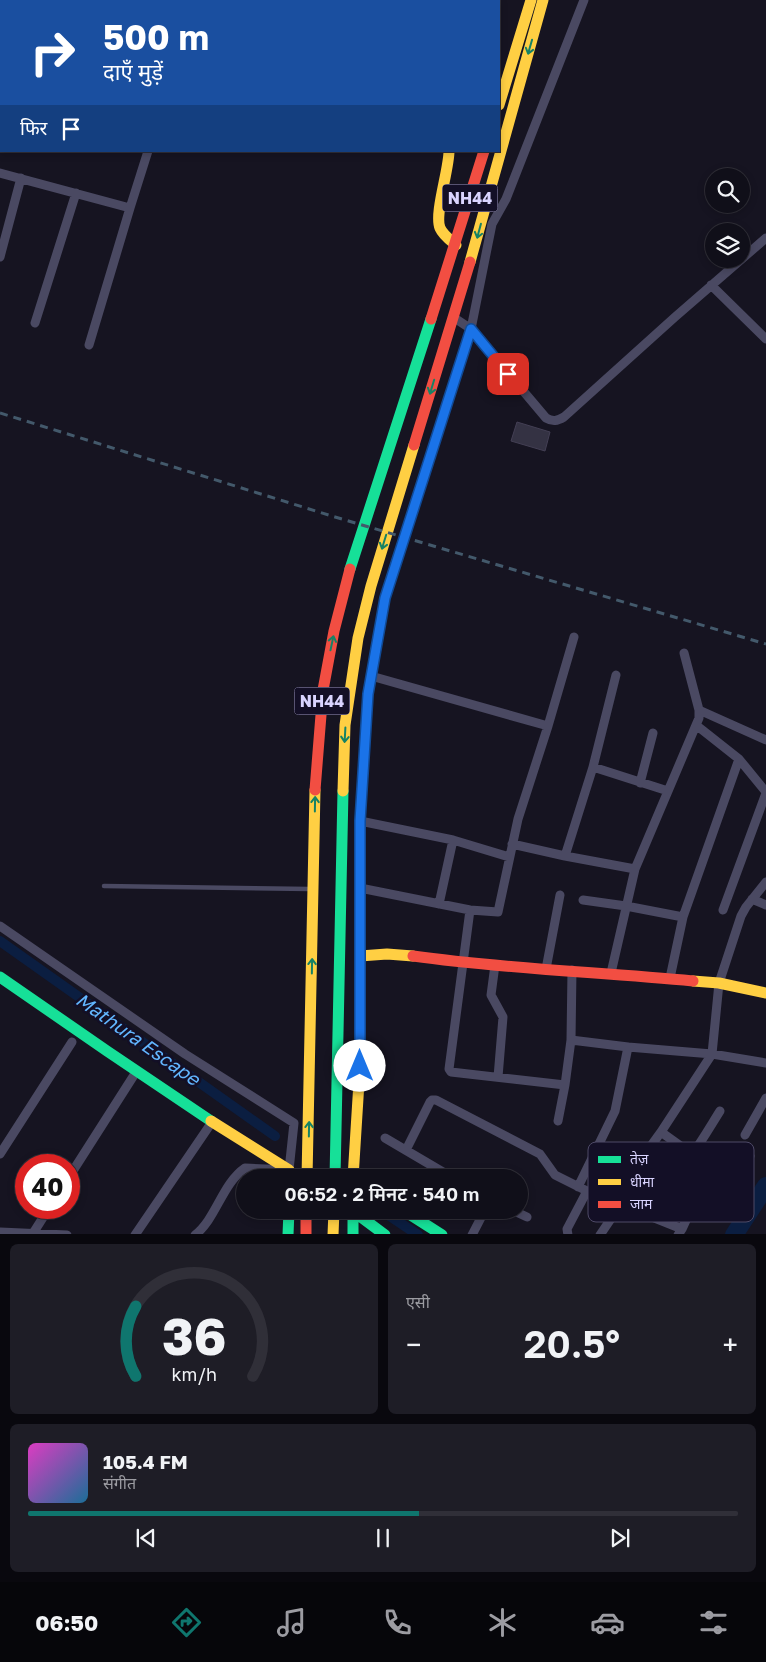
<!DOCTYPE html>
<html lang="hi">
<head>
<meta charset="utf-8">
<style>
  :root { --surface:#100f19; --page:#1e1d26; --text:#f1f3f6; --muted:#9c9ca2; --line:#302f38; --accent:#0f766e }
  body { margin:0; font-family:"Golos Text","Noto Sans Devanagari",sans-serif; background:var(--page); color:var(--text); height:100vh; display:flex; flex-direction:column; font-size:19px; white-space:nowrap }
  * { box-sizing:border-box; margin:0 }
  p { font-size:16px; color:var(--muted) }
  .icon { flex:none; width:28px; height:28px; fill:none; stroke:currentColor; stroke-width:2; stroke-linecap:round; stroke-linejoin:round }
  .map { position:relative; height:1234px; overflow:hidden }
  .drawer { display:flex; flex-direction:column; gap:10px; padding:10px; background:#09080e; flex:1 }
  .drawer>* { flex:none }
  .hud { position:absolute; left:0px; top:0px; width:500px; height:152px; box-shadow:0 2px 8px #0003,0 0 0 1px var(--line); background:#1a4fa0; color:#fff; overflow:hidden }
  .buttons { position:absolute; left:705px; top:168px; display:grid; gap:10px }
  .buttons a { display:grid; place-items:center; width:45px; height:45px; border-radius:50%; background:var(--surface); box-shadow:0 2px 8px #0003,0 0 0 1px var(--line); font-size:25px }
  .speed { position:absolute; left:15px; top:1154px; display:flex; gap:10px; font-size:25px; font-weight:700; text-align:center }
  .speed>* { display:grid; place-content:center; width:65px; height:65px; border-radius:50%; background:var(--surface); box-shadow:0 2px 8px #0003,0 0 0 1px var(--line); line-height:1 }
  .speed .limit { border:8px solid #d22; background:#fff; color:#111 }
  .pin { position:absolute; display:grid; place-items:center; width:42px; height:42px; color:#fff; margin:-21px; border-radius:10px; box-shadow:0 2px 8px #0006 }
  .me { position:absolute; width:55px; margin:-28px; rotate:0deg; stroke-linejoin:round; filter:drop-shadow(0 0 4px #0008) }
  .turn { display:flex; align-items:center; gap:18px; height:105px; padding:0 20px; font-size:22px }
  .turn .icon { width:65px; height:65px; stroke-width:2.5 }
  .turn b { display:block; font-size:35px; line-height:42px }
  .then { display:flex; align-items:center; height:48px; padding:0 20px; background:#0003; gap:10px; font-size:19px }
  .big { font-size:38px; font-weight:600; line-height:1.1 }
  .drawer .tile { flex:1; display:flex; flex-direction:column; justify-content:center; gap:8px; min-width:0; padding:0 18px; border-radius:8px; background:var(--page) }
  .drawer .dial { align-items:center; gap:0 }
  .dial svg { height:130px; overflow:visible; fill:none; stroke:var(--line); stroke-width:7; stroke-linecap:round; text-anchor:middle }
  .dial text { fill:var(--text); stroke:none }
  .song { display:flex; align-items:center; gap:15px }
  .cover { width:60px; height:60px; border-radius:8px; background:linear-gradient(135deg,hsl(310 70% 55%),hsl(200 70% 35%)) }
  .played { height:5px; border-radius:2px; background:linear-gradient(90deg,var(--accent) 55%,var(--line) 55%) }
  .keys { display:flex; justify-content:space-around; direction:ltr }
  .heat { display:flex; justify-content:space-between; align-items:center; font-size:28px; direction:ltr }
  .drawer .tiles { flex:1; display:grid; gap:10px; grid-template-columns:1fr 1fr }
  .tile:last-child { grid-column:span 2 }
  .trip { position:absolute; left:236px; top:1169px; width:292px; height:50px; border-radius:25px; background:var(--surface); box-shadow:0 2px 8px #0003,0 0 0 1px var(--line); font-weight:600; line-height:50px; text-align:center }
  .tab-bar { display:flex; height:80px; justify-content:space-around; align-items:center; background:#06060a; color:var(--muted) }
  .tab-bar .icon { width:35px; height:35px }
  .tab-bar .on { color:var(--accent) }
  .tab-bar b { font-size:22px; color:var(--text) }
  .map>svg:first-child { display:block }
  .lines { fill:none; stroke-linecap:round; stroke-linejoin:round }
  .canal { stroke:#0b1e41; stroke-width:10 }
  .river { stroke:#0b1e41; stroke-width:18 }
  .building { fill:#343243; stroke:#433f54 }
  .lane { stroke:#4a4962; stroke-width:4.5 }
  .street { stroke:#4a4962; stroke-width:9 }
  .fast { stroke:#16e098; stroke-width:11 }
  .slow { stroke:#ffcf43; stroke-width:11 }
  .jam { stroke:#f24e42; stroke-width:11 }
  .rail { stroke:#43596b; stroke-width:3; stroke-dasharray:8 6; stroke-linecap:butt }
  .oneway { stroke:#158265 }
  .route-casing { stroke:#114b97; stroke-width:12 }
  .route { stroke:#1a73e8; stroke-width:9 }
  .labels { text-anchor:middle; stroke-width:5; stroke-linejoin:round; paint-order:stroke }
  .shield { fill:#130f26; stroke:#9e99be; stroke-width:1 }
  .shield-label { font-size:16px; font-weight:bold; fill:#d9d4ff }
  .water-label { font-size:19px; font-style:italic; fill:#62b6ff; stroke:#130f26 }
  .key { fill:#130f26; stroke:#4e4a67; stroke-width:1 }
  .key-label { font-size:14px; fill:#d9d4ff }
</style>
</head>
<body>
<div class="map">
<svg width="766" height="1235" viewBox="0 0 766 1235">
  <rect width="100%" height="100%" fill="#161421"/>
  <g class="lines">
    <path class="canal" d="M0 941 275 1136
      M381 1210 418 1235"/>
    <path class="river" d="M734 1235 766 1186"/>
  </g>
  <path class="building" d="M517 422 550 432 545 451 511 441Z"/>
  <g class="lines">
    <path class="lane" d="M104 886 310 889"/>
    <path class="street" d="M83 0 85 1
      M7 1 8 0
      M59 1 60 0
      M105 1V0
      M165 1V0
      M236 1V0
      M299 1 300 0
      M0 16 1 13
      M0 121 1 122
      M0 148 1 145
      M0 173 130 208 148 151
      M0 257 21 178
      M711 285 766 339
      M453 317 471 329 546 418C553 422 557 421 564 417L675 317 766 238
      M35 323 76 193
      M89 345 130 208
      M371 676 548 726
      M699 710 766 740
      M696 725 739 759 766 792
      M593 767 668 791
      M640 783 653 733
      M360 821 453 840 509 857
      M512 844 565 856 635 869
      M565 856 593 767 616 675
      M360 888 470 910 498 912 518 819 548 726 574 637
      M752 899 766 905
      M583 900 626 906 683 917
      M439 904 453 840
      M470 910 449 1069 451 1072 565 1085
      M723 910 766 793
      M0 926 185 1054 294 1123 289 1170 245 1168C222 1184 216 1219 195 1235
      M360 956V821L368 694 385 597 471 329 492 224 506 199 584 0
      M495 965 491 995 503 1017 498 1077
      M546 969 560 895
      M611 973 635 869 699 718V710L684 653
      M670 978 683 917 739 759
      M571 1040 628 1047 712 1054 766 1063
      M558 1121 565 1085 571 1040 572 970
      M661 1132 693 1155
      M745 1135 766 1098
      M385 1138 453 1178
      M406 1150 430 1102 432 1100H436L540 1154 555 1175 587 1191 682 1229 678 1235
      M0 1154 72 1042
      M640 1161 661 1132 712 1054 719 983 741 916 746 907 766 882
      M679 1173 699 1192 729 1210
      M69 1177 136 1072
      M664 1186C689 1164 703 1138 720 1111
      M578 1187 615 1111 628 1047
      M718 1203 750 1156
      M512 1210 527 1217
      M682 1229 699 1192
      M0 1232 67 1235
      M32 1235 49 1208
      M135 1235 212 1122
      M472 1235 485 1210
      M568 1235 567 1229 587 1191
      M600 1235 621 1204"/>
    <path class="fast" d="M350 569 431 319
      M0 977 107 1051 211 1121
      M335 1178 343 791
      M353 1210V1235
      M403 1210 442 1235
      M353 1211 385 1235
      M288 1235 289 1210"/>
    <path class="slow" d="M330 0 331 1
      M499 105 531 0
      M449 151C449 170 434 214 440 228 443 235 450 240 456 245
      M470 262 543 0
      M343 791 345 725 358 638 371 586 414 445
      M693 981 719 983 766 993
      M211 1121 289 1170V1178
      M307 1178 315 790
      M353 1178 360 1066V956L387 954 413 956
      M333 1235 334 1210"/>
    <path class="jam" d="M431 319 484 151
      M414 445 470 262
      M315 790 323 690 334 631 350 569
      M413 956C506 969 600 972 693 981
      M306 1210V1235"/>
    <path class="rail" d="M0 413 335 517 766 644"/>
  </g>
  <defs><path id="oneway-shaft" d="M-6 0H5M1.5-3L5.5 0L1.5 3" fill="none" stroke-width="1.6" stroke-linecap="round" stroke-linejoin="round" transform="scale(1.25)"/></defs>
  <g class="oneway">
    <use href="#oneway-shaft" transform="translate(530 47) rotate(106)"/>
    <use href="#oneway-shaft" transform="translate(479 231) rotate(105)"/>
    <use href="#oneway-shaft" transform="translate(432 387) rotate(107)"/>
    <use href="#oneway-shaft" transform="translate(384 542) rotate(107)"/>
    <use href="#oneway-shaft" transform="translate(332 643) rotate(-78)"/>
    <use href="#oneway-shaft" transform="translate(345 735) rotate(93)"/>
    <use href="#oneway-shaft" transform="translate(315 804) rotate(-89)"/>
    <use href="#oneway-shaft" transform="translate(312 966) rotate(-89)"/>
    <use href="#oneway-shaft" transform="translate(309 1129) rotate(-89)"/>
  </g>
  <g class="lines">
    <defs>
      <path id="route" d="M360 1066V821L368 694 385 598 471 329 508 374"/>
    </defs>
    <use href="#route" class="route-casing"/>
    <use href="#route" class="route"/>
  </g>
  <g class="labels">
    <g class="shield">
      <rect x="442.5" y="184.5" width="55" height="27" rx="4"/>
      <rect x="294.5" y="687.5" width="55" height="27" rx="4"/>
    </g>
    <g class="shield-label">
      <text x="470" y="204">NH44</text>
      <text x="322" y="707">NH44</text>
    </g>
    <g class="water-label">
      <text transform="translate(138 1039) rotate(35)" y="7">Mathura Escape</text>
    </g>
  </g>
  <rect x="588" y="1142" width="166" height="80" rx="8" class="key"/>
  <rect x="598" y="1156" width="23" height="7" fill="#16e098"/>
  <rect x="598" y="1179" width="23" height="6" fill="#ffcf43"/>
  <rect x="598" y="1201" width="23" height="7" fill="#f24e42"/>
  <g class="key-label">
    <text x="630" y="1164">तेज़</text>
    <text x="630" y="1187">धीमा</text>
    <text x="630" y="1209">जाम</text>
  </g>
</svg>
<div class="buttons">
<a><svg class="icon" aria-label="search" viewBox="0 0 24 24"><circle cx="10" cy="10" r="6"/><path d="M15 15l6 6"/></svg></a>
<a><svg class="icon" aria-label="layers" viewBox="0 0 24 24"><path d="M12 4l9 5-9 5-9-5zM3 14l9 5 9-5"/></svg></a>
</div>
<div class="speed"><div class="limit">40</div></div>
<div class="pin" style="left:508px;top:374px;background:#d93025"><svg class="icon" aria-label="arrive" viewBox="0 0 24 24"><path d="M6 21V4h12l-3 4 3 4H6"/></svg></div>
<svg class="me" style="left:360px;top:1066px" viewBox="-20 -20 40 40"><circle r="19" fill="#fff"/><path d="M0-13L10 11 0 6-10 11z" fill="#1a73e8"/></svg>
<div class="trip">06:52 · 2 मिनट · 540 m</div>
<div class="hud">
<div class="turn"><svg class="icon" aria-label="right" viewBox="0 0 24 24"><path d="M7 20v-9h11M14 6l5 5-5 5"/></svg><div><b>500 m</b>दाएँ मुड़ें</div></div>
<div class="then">फिर<svg class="icon" aria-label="arrive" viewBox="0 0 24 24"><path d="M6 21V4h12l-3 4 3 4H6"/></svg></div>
</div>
</div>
<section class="drawer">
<div class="tiles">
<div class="tile dial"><svg viewBox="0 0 100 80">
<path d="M14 69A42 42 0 1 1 86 69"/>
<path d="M14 69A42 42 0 0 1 14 26" stroke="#0f766e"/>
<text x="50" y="56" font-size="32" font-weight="700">36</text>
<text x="50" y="72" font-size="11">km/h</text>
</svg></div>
<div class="tile"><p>एसी</p>
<div class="heat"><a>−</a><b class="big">20.5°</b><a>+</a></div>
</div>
<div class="tile">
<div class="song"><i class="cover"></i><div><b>105.4 FM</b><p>संगीत</p></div></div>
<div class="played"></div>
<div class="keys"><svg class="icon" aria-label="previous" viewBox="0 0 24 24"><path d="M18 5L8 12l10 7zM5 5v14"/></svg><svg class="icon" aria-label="pause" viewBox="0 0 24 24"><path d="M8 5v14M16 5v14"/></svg><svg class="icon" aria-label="next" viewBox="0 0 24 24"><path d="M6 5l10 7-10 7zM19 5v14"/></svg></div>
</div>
</div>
</section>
<nav class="tab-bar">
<b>06:50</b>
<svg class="icon on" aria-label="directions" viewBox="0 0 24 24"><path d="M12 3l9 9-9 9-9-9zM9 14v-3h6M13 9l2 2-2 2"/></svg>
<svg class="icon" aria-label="music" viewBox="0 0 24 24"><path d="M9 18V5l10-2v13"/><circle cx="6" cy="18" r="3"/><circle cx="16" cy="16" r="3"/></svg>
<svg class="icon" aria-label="phone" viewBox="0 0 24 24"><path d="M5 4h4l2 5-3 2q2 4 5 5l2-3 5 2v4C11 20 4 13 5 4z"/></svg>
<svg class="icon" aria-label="climate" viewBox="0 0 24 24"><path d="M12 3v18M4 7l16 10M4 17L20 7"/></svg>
<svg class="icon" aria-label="car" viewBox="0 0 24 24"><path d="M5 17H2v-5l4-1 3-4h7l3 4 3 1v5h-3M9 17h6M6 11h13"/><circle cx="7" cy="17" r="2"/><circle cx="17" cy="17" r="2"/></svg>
<svg class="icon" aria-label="filters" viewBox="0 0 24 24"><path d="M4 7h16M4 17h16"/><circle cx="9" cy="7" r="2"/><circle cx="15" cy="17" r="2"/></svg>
</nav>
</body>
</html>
